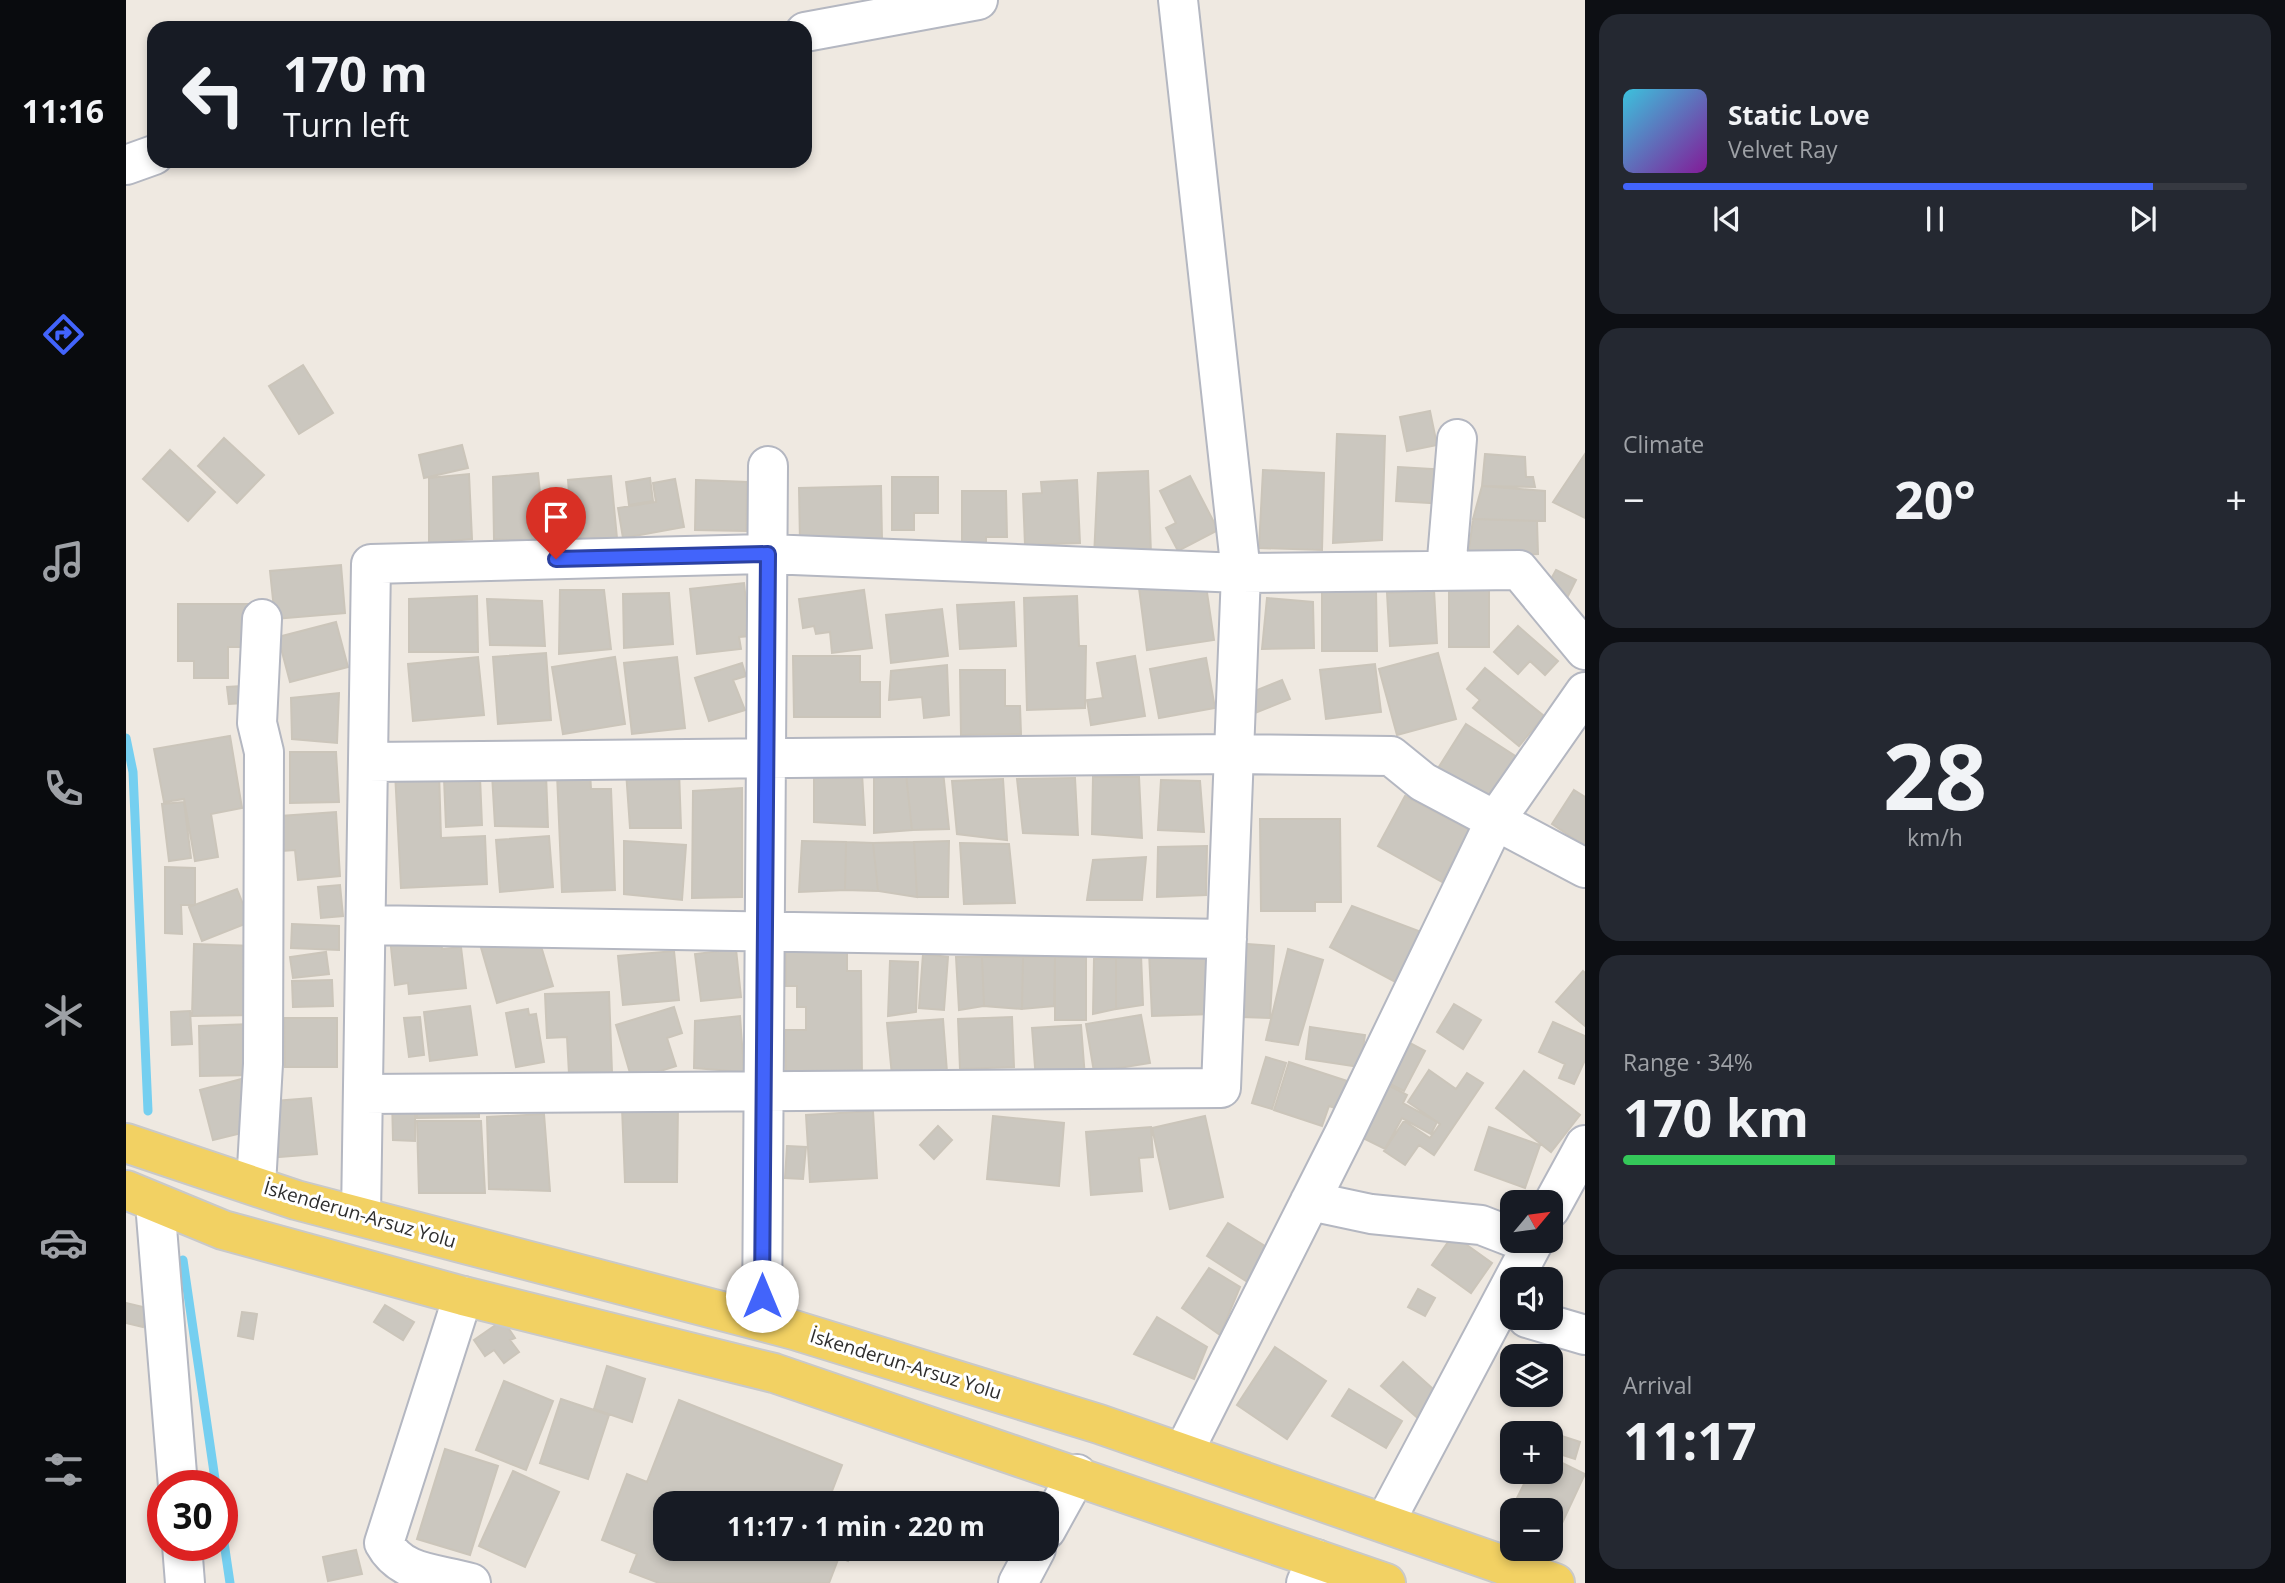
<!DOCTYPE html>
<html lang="en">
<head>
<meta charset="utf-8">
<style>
  :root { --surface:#171b24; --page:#242831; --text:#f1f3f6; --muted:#9ea1a6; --line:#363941; --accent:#4264fb }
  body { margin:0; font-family:"Open Sans",sans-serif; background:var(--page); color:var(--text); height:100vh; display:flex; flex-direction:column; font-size:26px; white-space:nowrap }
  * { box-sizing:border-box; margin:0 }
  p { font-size:23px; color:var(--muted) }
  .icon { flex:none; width:38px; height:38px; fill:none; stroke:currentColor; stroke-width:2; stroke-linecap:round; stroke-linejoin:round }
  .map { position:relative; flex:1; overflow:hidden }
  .side { display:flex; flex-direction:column; gap:14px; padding:14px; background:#0d0f14; width:700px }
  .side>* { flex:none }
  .guide { position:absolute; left:21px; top:21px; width:665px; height:147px; border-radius:21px; box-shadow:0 4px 10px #0003; background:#171b24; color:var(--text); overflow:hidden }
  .needle { width:46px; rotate:61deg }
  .buttons { position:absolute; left:1374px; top:1190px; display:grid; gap:14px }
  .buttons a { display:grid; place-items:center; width:63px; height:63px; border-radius:14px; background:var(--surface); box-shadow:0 4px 10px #0003; font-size:35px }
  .speed { position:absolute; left:21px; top:1470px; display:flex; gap:14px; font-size:35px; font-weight:700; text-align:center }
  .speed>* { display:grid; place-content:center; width:91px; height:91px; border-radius:50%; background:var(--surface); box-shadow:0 4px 10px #0003; line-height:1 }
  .speed .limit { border:10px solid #d22; background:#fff; color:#111 }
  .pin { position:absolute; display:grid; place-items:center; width:60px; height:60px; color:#fff; margin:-72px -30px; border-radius:50% 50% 50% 0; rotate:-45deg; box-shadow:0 0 7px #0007 }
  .pin .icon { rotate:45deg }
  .me { position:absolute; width:77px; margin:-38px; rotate:0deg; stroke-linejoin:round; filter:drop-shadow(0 0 5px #0008) }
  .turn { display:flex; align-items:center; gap:24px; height:147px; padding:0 21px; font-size:32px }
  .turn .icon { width:91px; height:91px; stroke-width:2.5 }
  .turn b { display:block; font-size:49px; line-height:60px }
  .big { font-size:52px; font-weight:700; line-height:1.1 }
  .side .widget { flex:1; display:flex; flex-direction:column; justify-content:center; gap:10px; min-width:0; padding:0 24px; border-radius:21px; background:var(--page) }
  .side .dial { align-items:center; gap:0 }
  .dial b { font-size:91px; line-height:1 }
  .song { display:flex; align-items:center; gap:21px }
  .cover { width:84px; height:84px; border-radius:10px; background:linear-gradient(135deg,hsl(190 70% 55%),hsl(290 70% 35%)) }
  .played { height:7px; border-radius:4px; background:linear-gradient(90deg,var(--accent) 85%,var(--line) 85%) }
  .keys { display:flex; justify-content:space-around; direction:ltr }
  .heat { display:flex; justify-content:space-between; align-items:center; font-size:38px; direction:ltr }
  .charge { height:10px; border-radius:5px; background:linear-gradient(90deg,#34c759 34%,var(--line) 0) }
  .trip { position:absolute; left:527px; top:1491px; width:406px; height:70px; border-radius:21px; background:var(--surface); box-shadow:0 4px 10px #0003; font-weight:700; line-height:70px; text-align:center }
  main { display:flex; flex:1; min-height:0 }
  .menu { display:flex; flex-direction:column; width:126px; justify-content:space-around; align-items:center; background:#090b0e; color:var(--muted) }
  .menu .icon { width:49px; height:49px }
  .menu .current { color:var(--accent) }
  .menu b { font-size:32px; color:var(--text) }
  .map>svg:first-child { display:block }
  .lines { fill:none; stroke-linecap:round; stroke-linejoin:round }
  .stream { stroke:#75cff0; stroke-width:9 }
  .building { fill:#cbc7bf; stroke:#cbc5ba; stroke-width:2 }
  .minor-casing { stroke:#b4b7c1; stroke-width:42 }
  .major-casing { stroke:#c9c9c9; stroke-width:42 }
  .minor { stroke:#fff; stroke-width:38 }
  .major { stroke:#f2d163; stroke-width:38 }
  .route-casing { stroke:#2b41a3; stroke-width:18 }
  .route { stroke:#4264fb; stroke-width:12 }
  .labels { text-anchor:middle; stroke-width:6; stroke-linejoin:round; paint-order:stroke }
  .street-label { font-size:19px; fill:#2e2e2e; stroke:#fff }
</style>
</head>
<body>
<main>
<nav class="menu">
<b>11:16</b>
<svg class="icon current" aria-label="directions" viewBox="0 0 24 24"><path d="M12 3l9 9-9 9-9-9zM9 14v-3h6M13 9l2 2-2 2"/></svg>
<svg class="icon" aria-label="music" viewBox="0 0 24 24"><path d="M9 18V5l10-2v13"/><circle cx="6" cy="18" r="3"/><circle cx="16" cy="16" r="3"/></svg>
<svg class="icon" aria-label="phone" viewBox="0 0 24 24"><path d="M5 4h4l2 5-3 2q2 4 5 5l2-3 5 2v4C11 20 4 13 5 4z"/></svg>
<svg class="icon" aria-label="climate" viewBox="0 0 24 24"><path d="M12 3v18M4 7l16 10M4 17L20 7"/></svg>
<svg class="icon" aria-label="car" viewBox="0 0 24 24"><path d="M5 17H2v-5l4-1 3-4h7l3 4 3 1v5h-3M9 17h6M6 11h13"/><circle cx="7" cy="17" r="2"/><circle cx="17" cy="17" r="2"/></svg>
<svg class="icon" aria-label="filters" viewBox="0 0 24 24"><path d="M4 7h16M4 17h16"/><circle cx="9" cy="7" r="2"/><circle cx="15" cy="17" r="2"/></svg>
</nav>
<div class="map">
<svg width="1459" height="1583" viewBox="0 0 1459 1583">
  <rect width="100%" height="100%" fill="#efe9e1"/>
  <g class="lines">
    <path class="stream" d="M0 738 7 772 22 1111
      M57 1260 90 1486
      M96 1529 104 1583"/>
  </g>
  <path class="building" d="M177 365 207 413 173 434 143 386Z
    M1304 411 1311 445 1281 451 1274 417Z
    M1211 434 1259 436 1256 540 1207 543Z
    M98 438 138 475 111 503 72 466Z
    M336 445 342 468 298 478 293 455Z
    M44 450 89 492 62 521 17 479Z
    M1359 454 1399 457 1400 477H1407L1409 487 1356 486Z
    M1459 454V518L1427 502Z
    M1272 467 1322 470 1320 504 1270 501Z
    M1137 470 1198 473 1196 550 1133 548Z
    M1022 471 1025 554 968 557 972 473Z
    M412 473 419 542 368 539 367 477Z
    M343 474 346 539 303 543V478Z
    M485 476 491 538 447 542 442 480Z
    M1064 476 1092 530 1052 551 1040 528 1050 523 1034 491Z
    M766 477H812V513H788V530H766Z
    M524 478 527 501 503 505 500 482Z
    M549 479 558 527 497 538 492 508 530 502 527 483Z
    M570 480 621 482 620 531 569 530Z
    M951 480 954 543 899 545 897 494 916 493 915 482Z
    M755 486 756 540 674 542 673 488Z
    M1356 486 1419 491V521L1347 519Z
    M836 491H880L881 537H860V547H836Z
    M1347 519 1411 521 1412 554 1342 557Z
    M215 565 219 613 149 619 144 571Z
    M1430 570 1450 580 1441 598 1420 588Z
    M1079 579 1088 640 1021 650 1013 588Z
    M618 583 624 636 613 637 615 649 571 654 564 589Z
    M1323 588H1363V647H1323Z
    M1196 589H1250L1251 651H1196Z
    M434 590H478L485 649 433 654Z
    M738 590 746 648 706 653 704 632 690 634 688 626 677 628 673 599Z
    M1308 590 1311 643 1264 646 1261 593Z
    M543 593 547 644 498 648 497 594Z
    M351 596 352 652H283V599Z
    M951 596 953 646H960L959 708 901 710 898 598Z
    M1141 598 1187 602 1188 648 1136 649Z
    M361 599 416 601 419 646 364 645Z
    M888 602 890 646 834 649 831 605Z
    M52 604H123V647H102V678H68V661H52Z
    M816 609 822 656 765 663 760 615Z
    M210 622 222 667 164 682 152 637Z
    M1392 626 1432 661 1419 675 1404 661 1392 674 1368 652Z
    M420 653 425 720 372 724 367 657Z
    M1312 653 1330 719 1271 735 1253 669Z
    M667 656H734V682H754V717H668Z
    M1009 656 1019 716 965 725 961 700 977 698 971 663Z
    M352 657 358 715 287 721 282 664Z
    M489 657 499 724 437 734 426 667Z
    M551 657 559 728 506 734 498 663Z
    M1080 658 1089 708 1033 718 1024 669Z
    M616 663 620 676 607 680 619 710 583 721 569 678Z
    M1249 664 1255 712 1200 719 1194 670Z
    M821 665 823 715 798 718 796 697 763 700 765 671Z
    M1359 668 1418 716 1393 746 1347 708 1354 700 1341 689Z
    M834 670H879V706H894L895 734 835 735Z
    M1156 680 1164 699 1129 713 1121 694Z
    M116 686 118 703 103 704 101 687Z
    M213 693 211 743 166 739 165 698Z
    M1340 724 1394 759 1363 807 1309 773Z
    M104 736 116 808 85 814 92 857 69 861 58 799 38 802 28 749Z
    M164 752H210L213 802 164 803Z
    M553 770 555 828H504L500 771Z
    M313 771 315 838 359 836 361 884 275 888 269 772Z
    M817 771 823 829 786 830 780 774Z
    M464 772 465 789H485L489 890 436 892 431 774Z
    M688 772 736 773 739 825 688 822Z
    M366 774H420L422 827 369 826Z
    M780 774 786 830 748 833V776Z
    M354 777 356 825 320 827 318 778Z
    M967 777H1013L1016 838 966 834Z
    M949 778 952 835 897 833 891 779Z
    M877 779 881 840 831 834 826 781Z
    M1035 780 1074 781 1078 832 1032 830Z
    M616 788V897L566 898 567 791Z
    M1448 790 1459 797V846L1426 824Z
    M1279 796 1344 830 1316 882 1252 846Z
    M58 802 65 858 43 861 36 804Z
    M210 812 214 876 172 880 169 850 156 851 154 816Z
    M1134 819H1214L1215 902H1189V911H1135Z
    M423 836 427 887 374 892 370 840Z
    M498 841 560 845 556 900 498 894Z
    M676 841 720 842 719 890 673 892Z
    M823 841 822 897H791L788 842Z
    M720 842 747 843 752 891 719 890Z
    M788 842 791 897 752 891 747 843Z
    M834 843 883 844 889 903 838 904Z
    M1081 846 1080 895 1031 897 1032 847Z
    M1020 857 1016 900H961L967 860Z
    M39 867 69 868V905H55L56 934 39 933Z
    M214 885 217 916 195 918 192 887Z
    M111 889 124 922 76 941 63 907Z
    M1226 906 1298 933 1273 984 1204 947Z
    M166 924 213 926V950L165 948Z
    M314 932 316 949 335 947 340 988 283 994 282 983 269 985 264 938Z
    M412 936 427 986 371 1003 354 944Z
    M660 937H721V971H735L736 1081H660L659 1030H680V1007H671V986H660Z
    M68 944 131 946 129 1015 66 1016Z
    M1121 944 1148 946 1144 1018 1116 1017Z
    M610 949 615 997 575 1001 569 954Z
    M1085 949 1087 1014 1026 1016 1023 952Z
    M1162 949 1197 960 1172 1045 1140 1040Z
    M548 951 553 1000 497 1005 492 956Z
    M200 952 203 974 167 978 164 957Z
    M797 954 822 957 818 1010 793 1008Z
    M1015 955 1017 1005 990 1009V958Z
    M830 957H856L858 1006 833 1010Z
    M856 957H897L896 1009 858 1006Z
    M897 957H929L928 1006 896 1009Z
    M929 957H960V1020H929Z
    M990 958V1009L967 1014 968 959Z
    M764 961 792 962 790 1012 762 1016Z
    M1457 971 1459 973V1026L1430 1002Z
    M206 980 207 1006 167 1007 166 981Z
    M483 992 486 1072 443 1074 441 1037 421 1038 419 994Z
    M1328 1004 1355 1020 1337 1049 1311 1032Z
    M344 1006 351 1055 304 1061 298 1012Z
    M548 1007 556 1033 541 1038 550 1066 506 1080 490 1025Z
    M402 1009 403 1015 410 1014 418 1062 390 1067 380 1013Z
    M64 1011 66 1044 46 1045 45 1012Z
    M1015 1015 1024 1063 968 1072 960 1024Z
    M614 1016 618 1072 568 1068 569 1021Z
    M294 1017 298 1055 283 1057 278 1018Z
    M886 1017 888 1067 834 1069 832 1019Z
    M158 1018H211V1067H159Z
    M817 1019 821 1072 766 1076 761 1023Z
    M1427 1022 1459 1036V1060L1448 1084 1433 1078 1439 1064 1413 1052Z
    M125 1024 127 1075 74 1076 73 1026Z
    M955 1025 959 1078 910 1080 906 1028Z
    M1184 1027 1239 1035 1234 1067 1180 1059Z
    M1280 1041 1299 1051 1278 1091 1260 1082Z
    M1140 1057 1160 1063 1146 1109 1126 1103Z
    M1163 1062 1221 1081 1212 1109 1203 1106 1196 1126 1148 1110Z
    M1303 1070 1330 1089 1341 1073 1357 1083 1308 1155 1293 1145 1279 1165 1258 1151 1278 1121 1304 1138 1314 1124 1282 1102Z
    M1398 1071 1454 1115 1425 1152 1370 1108Z
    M119 1078 132 1129 87 1140 74 1090Z
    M1260 1084 1281 1095 1277 1103 1311 1122 1305 1134 1276 1118 1259 1149 1233 1136Z
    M289 1095V1141L267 1140 266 1098Z
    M291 1095H353V1117L291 1118Z
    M185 1098 191 1154 141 1158 136 1102Z
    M552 1105 551 1182H499L496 1108Z
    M747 1111 751 1178 684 1182 680 1115Z
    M418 1114 424 1191 363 1189 361 1117Z
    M867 1116 938 1123 933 1186 861 1179Z
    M1079 1116 1097 1197 1044 1209 1026 1128Z
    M291 1121H355L359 1193H293Z
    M812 1126 826 1140 808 1159 794 1145Z
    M1025 1127 1027 1157 1013 1158 1016 1191 965 1195 960 1132Z
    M1363 1127 1414 1145 1399 1188 1349 1170Z
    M661 1146 680 1147 677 1179 659 1178Z
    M1102 1223 1147 1251 1123 1283 1081 1256Z
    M1327 1235 1366 1263 1345 1293 1306 1265Z
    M1083 1268 1114 1287 1094 1335 1056 1308Z
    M1292 1289 1309 1298 1299 1316 1282 1307Z
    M0 1303 21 1308 17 1327 0 1323Z
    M259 1305 288 1322 277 1340 248 1322Z
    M116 1312 131 1314 127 1339 112 1336Z
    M1031 1317 1081 1347 1068 1379 1008 1354Z
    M377 1320 389 1338 384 1340 393 1352 378 1363 368 1350 359 1356 348 1340Z
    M1149 1347 1200 1381 1161 1439 1111 1405Z
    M1277 1362 1315 1396 1294 1420 1255 1386Z
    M481 1366 519 1379 506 1422 468 1409Z
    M378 1381 427 1401 400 1470 350 1450Z
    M1223 1389 1276 1421 1260 1448 1206 1416Z
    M435 1399 483 1415 462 1479 414 1463Z
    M553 1400 716 1465 703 1499 713 1503H539V1549H727L722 1561 713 1557 703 1583H533L504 1572 511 1554 476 1540 501 1474 521 1482Z
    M1414 1429 1454 1442 1449 1459 1424 1451V1433H1412Z
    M319 1449 372 1466 344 1555 291 1539Z
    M1424 1457 1459 1474 1430 1536 1424 1533V1510L1384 1512 1404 1472H1424Z
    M387 1471 433 1492 399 1567 353 1546Z
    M230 1550 236 1574 202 1581 197 1557Z"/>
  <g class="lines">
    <defs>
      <path id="minor" d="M679 32 852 0
        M0 165 28 155
        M1320 571 1331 439
        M242 762 1108 754 1265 756 1297 782 1459 868
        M240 925 1101 939
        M238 1094 1095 1088 1115 573 1052 0
        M130 1185 137 1064 138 752 131 723 136 619
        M1184 1201 1245 1214 1355 1225 1386 1237
        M29 1203 52 1486
        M1424 1209 1459 1145
        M235 1216 245 564 642 554 1115 573 1393 570 1459 650
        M337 1296 258 1543C276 1576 312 1573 345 1583
        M1401 1318 1459 1335
        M636 1321 642 466
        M1057 1453 1218 1134 1369 821 1459 692
        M1259 1522 1408 1241
        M920 1530 951 1474
        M56 1545 59 1583
        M892 1583 910 1549
        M1180 1583 1190 1559"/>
      <path id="major" d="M0 1143 170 1200 668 1330 973 1424 1429 1583
        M0 1190 97 1230 337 1296 648 1373 1260 1583"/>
    </defs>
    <use href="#minor" class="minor-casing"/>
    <use href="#major" class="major-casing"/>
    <use href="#minor" class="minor"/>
    <use href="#major" class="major"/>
  </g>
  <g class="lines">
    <defs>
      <path id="route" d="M430 559 642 554 636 1296"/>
    </defs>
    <use href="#route" class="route-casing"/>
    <use href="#route" class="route"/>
  </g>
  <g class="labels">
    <g class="street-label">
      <text transform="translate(234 1214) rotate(16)" y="7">İskenderun-Arsuz Yolu</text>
      <text transform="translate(780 1364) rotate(17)" y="7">İskenderun-Arsuz Yolu</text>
    </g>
  </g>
</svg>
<div class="buttons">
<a><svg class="needle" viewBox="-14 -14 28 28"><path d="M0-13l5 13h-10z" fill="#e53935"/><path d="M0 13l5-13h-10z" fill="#9ea1a6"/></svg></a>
<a><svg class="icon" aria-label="sound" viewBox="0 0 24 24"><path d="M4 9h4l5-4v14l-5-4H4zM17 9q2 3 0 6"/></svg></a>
<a><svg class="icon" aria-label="layers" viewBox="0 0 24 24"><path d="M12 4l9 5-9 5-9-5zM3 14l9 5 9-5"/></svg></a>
<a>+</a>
<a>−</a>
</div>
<div class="speed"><div class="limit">30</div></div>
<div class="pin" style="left:430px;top:559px;background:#d93025"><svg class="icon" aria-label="arrive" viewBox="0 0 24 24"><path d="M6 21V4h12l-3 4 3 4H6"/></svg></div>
<svg class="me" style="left:636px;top:1296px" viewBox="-20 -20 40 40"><circle r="19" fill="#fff"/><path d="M0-13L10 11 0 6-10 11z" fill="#4264fb"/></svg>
<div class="trip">11:17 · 1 min · 220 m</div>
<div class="guide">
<div class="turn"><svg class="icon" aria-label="left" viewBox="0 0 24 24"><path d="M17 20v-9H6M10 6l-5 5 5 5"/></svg><div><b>170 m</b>Turn left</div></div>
</div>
</div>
<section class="side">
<div class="widget">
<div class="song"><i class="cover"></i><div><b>Static Love</b><p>Velvet Ray</p></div></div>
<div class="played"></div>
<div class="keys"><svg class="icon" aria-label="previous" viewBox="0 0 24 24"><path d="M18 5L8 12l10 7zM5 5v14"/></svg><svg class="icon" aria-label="pause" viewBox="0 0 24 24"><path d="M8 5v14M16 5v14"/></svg><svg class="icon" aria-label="next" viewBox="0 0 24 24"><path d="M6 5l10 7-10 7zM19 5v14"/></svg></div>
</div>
<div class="widget"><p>Climate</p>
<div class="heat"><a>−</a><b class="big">20°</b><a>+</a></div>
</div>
<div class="widget dial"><b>28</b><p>km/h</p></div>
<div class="widget"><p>Range · 34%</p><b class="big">170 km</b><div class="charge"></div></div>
<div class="widget"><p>Arrival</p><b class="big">11:17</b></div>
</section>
</main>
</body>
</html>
